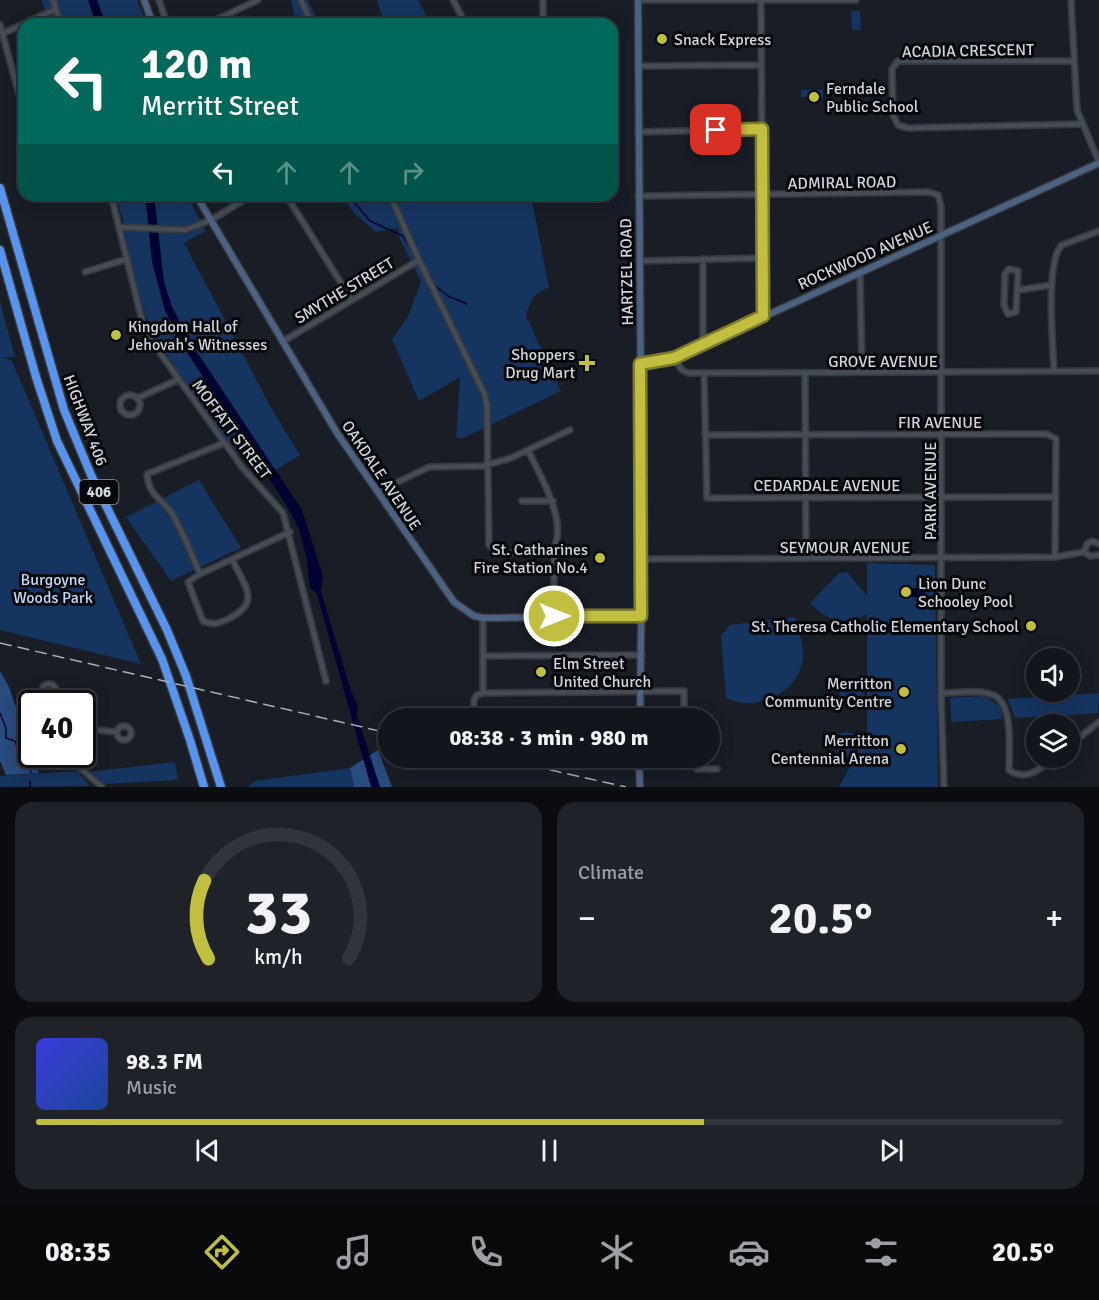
<!DOCTYPE html>
<html lang="en">
<head>
<meta charset="utf-8">
<style>
  :root { --surface:#12161c; --page:#1f2329; --text:#f1f3f6; --muted:#9c9fa3; --line:#31353b; --accent:#c1be40 }
  body { margin:0; font-family:Signika,sans-serif; background:var(--page); color:var(--text); height:100vh; display:flex; flex-direction:column; font-size:22px; white-space:nowrap }
  * { box-sizing:border-box; margin:0 }
  p { font-size:20px; color:var(--muted) }
  .icon { flex:none; width:33px; height:33px; fill:none; stroke:currentColor; stroke-width:2; stroke-linecap:round; stroke-linejoin:round }
  .map { position:relative; height:787px; overflow:hidden }
  .drawer { display:flex; flex-direction:column; gap:15px; padding:15px; background:#0a0c0f; flex:1 }
  .drawer>* { flex:none }
  .banner { position:absolute; left:18px; top:18px; width:600px; height:183px; border-radius:18px; box-shadow:0 3px 15px #0003,0 0 0 2px var(--line); background:#00695c; color:#fff; overflow:hidden }
  .buttons { position:absolute; left:1026px; top:648px; display:grid; gap:12px }
  .buttons a { display:grid; place-items:center; width:54px; height:54px; border-radius:50%; background:var(--surface); box-shadow:0 3px 15px #0003,0 0 0 2px var(--line); font-size:30px }
  .speed { position:absolute; left:18px; top:690px; display:flex; gap:12px; font-size:30px; font-weight:700; text-align:center }
  .speed>* { display:grid; place-content:center; width:78px; height:78px; border-radius:50%; background:var(--surface); box-shadow:0 3px 15px #0003,0 0 0 2px var(--line); line-height:1 }
  .speed .limit { border:3px solid #111; border-radius:9px; background:#fff; color:#111 }
  .pin { position:absolute; display:grid; place-items:center; width:51px; height:51px; color:#fff; margin:-26px; border-radius:12px; box-shadow:0 3px 9px #0006 }
  .me { position:absolute; width:66px; margin:-33px; rotate:90deg; stroke-linejoin:round; filter:drop-shadow(0 0 4px #0008) }
  .turn { display:flex; align-items:center; gap:21px; height:126px; padding:0 24px; font-size:27px }
  .turn .icon { width:78px; height:78px; stroke-width:2.5 }
  .turn b { display:block; font-size:42px; line-height:51px }
  .lanes { display:flex; align-items:center; height:57px; padding:0 24px; background:#0003; justify-content:center; gap:30px; direction:ltr }
  .lanes .off { opacity:.35 }
  .big { font-size:45px; font-weight:700; line-height:1.1 }
  .drawer .widget { flex:1; display:flex; flex-direction:column; justify-content:center; gap:9px; min-width:0; padding:0 21px; border-radius:18px; background:var(--page) }
  .drawer .dial { align-items:center; gap:0 }
  .dial svg { height:156px; overflow:visible; fill:none; stroke:var(--line); stroke-width:7; stroke-linecap:round; text-anchor:middle }
  .dial text { fill:var(--text); stroke:none }
  .song { display:flex; align-items:center; gap:18px }
  .cover { width:72px; height:72px; border-radius:9px; background:linear-gradient(135deg,hsl(240 70% 55%),hsl(220 70% 35%)) }
  .played { height:6px; border-radius:3px; background:linear-gradient(90deg,var(--accent) 65%,var(--line) 65%) }
  .keys { display:flex; justify-content:space-around; direction:ltr }
  .heat { display:flex; justify-content:space-between; align-items:center; font-size:33px; direction:ltr }
  .drawer .tiles { flex:1; display:grid; gap:15px; grid-template-columns:1fr 1fr }
  .widget:last-child { grid-column:span 2 }
  .trip { position:absolute; left:378px; top:708px; width:342px; height:60px; border-radius:30px; background:var(--surface); box-shadow:0 3px 15px #0003,0 0 0 2px var(--line); font-weight:700; line-height:60px; text-align:center }
  .tabs { display:flex; height:96px; justify-content:space-around; align-items:center; background:#07090b; color:var(--muted) }
  .tabs .icon { width:42px; height:42px }
  .tabs .on { color:var(--accent) }
  .tabs b { font-size:27px; color:var(--text) }
  .map>svg:first-child { display:block }
  .green { fill:#163460 }
  .forest { fill:#294b7e }
  .water { fill:#000331 }
  .lines { fill:none; stroke-linecap:round; stroke-linejoin:round }
  .stream { stroke:#000331; stroke-width:1.5 }
  .street-casing { stroke:#35393f; stroke-width:8 }
  .secondary-casing { stroke:#35393f; stroke-width:9 }
  .highway-casing { stroke:#35393f; stroke-width:11 }
  .street { stroke:#454c55; stroke-width:4.5 }
  .secondary { stroke:#4b6283; stroke-width:6 }
  .highway { stroke:#5894ee; stroke-width:8 }
  .rail { stroke:#aaafb5; stroke-width:1.5; stroke-dasharray:12 6; stroke-linecap:butt }
  .route-casing { stroke:#7d7c2a; stroke-width:15 }
  .route { stroke:#c1be40; stroke-width:10 }
  .poi-dot { fill:#c1be40; stroke:#05070b; stroke-width:2 }
  .labels { text-anchor:middle; stroke-width:6; stroke-linejoin:round; paint-order:stroke }
  .shield { fill:#05070b; stroke:#94989d; stroke-width:1.5 }
  .shield-label { font-size:15px; font-weight:bold; fill:#d2d6dc }
  .poi-label { font-size:16px; fill:#d2d6dc; stroke:#05070b; text-anchor:start }
  .street-label { font-size:16px; fill:#d2d6dc; stroke:#05070b }
  .park-label { font-size:16px; fill:#c4d9f9; stroke:#05070b }
</style>
</head>
<body>
<div class="map">
<svg width="1099" height="787" viewBox="0 0 1099 787">
  <rect width="100%" height="100%" fill="#181d26"/>
  <path class="green" d="M41 0H137L147 24H51Z
    M291 0H308L319 24H297Z
    M377 0H418L431 24H364L382 16Z
    M851 11H860L861 30H852Z
    M801 90H823V97L816 102 812 97H801Z
    M115 195H187L206 231 184 243 273 411 300 455 262 478 222 435 151 332 133 276 123 219Z
    M341 195H528L533 206 549 288C533 292 531 301 526 316L561 391 463 438H456L460 377 419 401 392 339 408 317 421 282 399 237 398 228 376 232 354 213Z
    M0 302 15 357H1L12 361 141 664 0 630Z
    M199 480 241 548 171 581 126 517Z
    M867 563 935 565 938 787H839L867 734V614C844 627 829 622 810 603L839 573 847 572 867 596Z
    M795 617C797 629 805 647 803 659 798 693 757 713 726 698L721 636 730 625Z
    M852 677 862 679 865 700 862 702 841 699C838 688 841 681 852 677Z
    M1099 693 1098 713 1015 718 1008 699Z
    M985 696 1000 706 1002 719 951 722 950 698Z
    M845 732 852 733 860 740 850 758 837 752 839 749 833 746 839 734Z
    M175 762 178 780 102 784 88 772Z
    M350 768 354 787H248L255 781Z
    M77 771 90 786 0 787V776Z"/>
  <path class="forest" d="M0 671 9 687 39 773 6 775 0 761Z
    M378 750 392 787H354L350 768Z"/>
  <path class="water" d="M88 0H97L106 24H96Z
    M145 195H154L164 282 172 307 191 343 302 510 323 576 321 591 351 691 358 706 357 715 380 787H371L317 594 310 588 307 560 299 529 288 508 188 354 165 311 152 262Z
    M900 588H925V597H900Z"/>
  <g class="lines">
    <path class="stream" d="M348 195 370 221 403 236 411 249
      M434 285 448 296 467 304
      M0 713 6 728V738L15 741 19 753 29 760 31 772
      M30 787V781"/>
    <defs>
      <path id="street" d="M53 0 61 24
        M159 0 167 24
        M301 0 312 24
        M453 0 466 24
        M543 0V24
        M640 0H856
        M761 0 763 316
        M1071 0 1077 110 1099 162
        M207 24 258 0
        M0 25 19 94
        M4 33 56 9
        M1074 61H898L892 69 893 115 898 125 907 128 1082 124
        M638 66 761 65
        M638 132 762 129
        M111 195 145 332 242 467 283 513 326 681
        M286 195 351 299
        M390 195 419 260 485 395 487 406 489 545C502 563 537 542 554 556V617
        M638 196 928 192 938 195 941 206V693L944 787
        M119 227 185 230 211 220 252 195
        M640 261 763 258
        M1009 269 1018 271 1016 312 1008 314 1004 305 1005 274Z
        M85 272 127 259
        M860 272 862 372
        M1019 290 1052 285
        M282 342 419 260
        M703 343V259
        M674 358 682 370 688 373 1099 371
        M1054 371C1053 347 1045 260 1062 245L1099 231
        M704 373 707 498 1055 497
        M805 373 806 558
        M120 405a10 10 0 1 1 20 0a10 10 0 1 1-20 0Z
        M138 398 179 379
        M705 435 1047 434 1056 439 1055 557
        M528 450C540 476 571 525 551 553
        M377 492 429 467 483 466 511 458 570 430
        M522 501H553
        M1084 552 1087 544 1092 541 1099 544
        M232 559C244 586 262 601 230 618 220 623 214 626 203 621L188 582 200 574 290 532
        M642 559 1055 557 1084 552 1090 556 1099 555
        M200 574C192 555 184 535 174 517 165 499 149 499 147 474L224 443
        M483 618V693
        M483 656 642 655
        M42 691a7 7 0 1 1 14 0a7 7 0 1 1-14 0Z
        M941 693C956 693 979 689 993 695 1014 703 1009 751 1009 770 1026 782 1040 769 1054 758
        M474 718V700L477 695 483 693 684 691V718
        M117 733a7 7 0 1 1 14 0a7 7 0 1 1-14 0Z
        M82 733 95 730 117 732
        M1070 745 1099 722
        M69 754 71 760 102 787
        M689 758 697 769H717"/>
      <path id="secondary" d="M144 0 153 24
        M638 0 642 555 640 718
        M196 195 337 433 454 602 474 616 483 618 641 616
        M641 364 674 358 1099 163
        M639 758 640 787"/>
      <path id="highway" d="M0 188 64 410 91 475 167 630 186 676 221 787
        M0 250 36 377 57 441 162 659 190 740 204 787"/>
    </defs>
    <use href="#street" class="street-casing"/>
    <use href="#secondary" class="secondary-casing"/>
    <use href="#highway" class="highway-casing"/>
    <use href="#street" class="street"/>
    <use href="#secondary" class="secondary"/>
    <use href="#highway" class="highway"/>
    <path class="rail" d="M0 643 388 733
      M497 758 626 787"/>
  </g>
  <g class="lines">
    <defs>
      <path id="route" d="M554 616H641L640 364 674 358 763 316 762 129 716 130"/>
    </defs>
    <use href="#route" class="route-casing"/>
    <use href="#route" class="route"/>
  </g>
  <g class="poi-dot">
    <circle cx="662" cy="39" r="6"/>
    <circle cx="814" cy="97" r="6"/>
    <circle cx="116" cy="335" r="6"/>
    <path d="M584 354h6v6h6v6h-6v6h-6v-6h-6v-6h6z"/>
    <circle cx="600" cy="558" r="6"/>
    <circle cx="906" cy="592" r="6"/>
    <circle cx="1031" cy="626" r="6"/>
    <circle cx="541" cy="672" r="6"/>
    <circle cx="904" cy="692" r="6"/>
    <circle cx="901" cy="749" r="6"/>
  </g>
  <g class="labels">
    <rect class="shield" x="79.5" y="480" width="39" height="24" rx="4.5"/>
    <g class="shield-label">
      <text x="99" y="497">406</text>
    </g>
    <g class="poi-label">
      <text x="674" y="45">Snack Express</text>
      <text x="826" y="94">Ferndale<tspan x="826" dy="18">Public School</tspan></text>
      <text x="128" y="332">Kingdom Hall of<tspan x="128" dy="18">Jehovah's Witnesses</tspan></text>
      <text x="575" y="360" text-anchor="end">Shoppers<tspan x="575" dy="18">Drug Mart</tspan></text>
      <text x="588" y="555" text-anchor="end">St. Catharines<tspan x="588" dy="18">Fire Station No.4</tspan></text>
      <text x="918" y="589">Lion Dunc<tspan x="918" dy="18">Schooley Pool</tspan></text>
      <text x="1019" y="632" text-anchor="end">St. Theresa Catholic Elementary School</text>
      <text x="553" y="669">Elm Street<tspan x="553" dy="18">United Church</tspan></text>
      <text x="892" y="689" text-anchor="end">Merritton<tspan x="892" dy="18">Community Centre</tspan></text>
      <text x="889" y="746" text-anchor="end">Merritton<tspan x="889" dy="18">Centennial Arena</tspan></text>
    </g>
    <g class="street-label">
      <text transform="translate(968 50) rotate(-1)" y="6">ACADIA CRESCENT</text>
      <text transform="translate(842 182) rotate(-1)" y="6">ADMIRAL ROAD</text>
      <text transform="translate(865 255) rotate(-24)" y="6">ROCKWOOD AVENUE</text>
      <text transform="translate(626 272) rotate(-91)" y="6">HARTZEL ROAD</text>
      <text transform="translate(344 290) rotate(-31)" y="6">SMYTHE STREET</text>
      <text x="883" y="367">GROVE AVENUE</text>
      <text transform="translate(86 420) rotate(69)" y="6">HIGHWAY 406</text>
      <text x="940" y="428">FIR AVENUE</text>
      <text transform="translate(232 429) rotate(53)" y="6">MOFFATT STREET</text>
      <text transform="translate(382 475) rotate(56)" y="6">OAKDALE AVENUE</text>
      <text x="827" y="491">CEDARDALE AVENUE</text>
      <text transform="translate(930 491) rotate(-90)" y="6">PARK AVENUE</text>
      <text x="845" y="553">SEYMOUR AVENUE</text>
    </g>
    <g class="park-label">
      <text x="53" y="585">Burgoyne<tspan x="53" dy="18">Woods Park</tspan></text>
    </g>
  </g>
</svg>
<div class="buttons">
<a><svg class="icon" aria-label="sound" viewBox="0 0 24 24"><path d="M4 9h4l5-4v14l-5-4H4zM17 9q2 3 0 6"/></svg></a>
<a><svg class="icon" aria-label="layers" viewBox="0 0 24 24"><path d="M12 4l9 5-9 5-9-5zM3 14l9 5 9-5"/></svg></a>
</div>
<div class="speed"><div class="limit">40</div></div>
<div class="pin" style="left:716px;top:130px;background:#d93025"><svg class="icon" aria-label="arrive" viewBox="0 0 24 24"><path d="M6 21V4h12l-3 4 3 4H6"/></svg></div>
<svg class="me" style="left:554px;top:616px" viewBox="-20 -20 40 40"><circle r="17" fill="#c1be40" stroke="#fff" stroke-width="3"/><path d="M0-11L8 9 0 5-8 9z" fill="#fff"/></svg>
<div class="trip">08:38 · 3 min · 980 m</div>
<div class="banner">
<div class="turn"><svg class="icon" aria-label="left" viewBox="0 0 24 24"><path d="M17 20v-9H6M10 6l-5 5 5 5"/></svg><div><b>120 m</b>Merritt Street</div></div>
<div class="lanes"><svg class="icon" aria-label="left" viewBox="0 0 24 24"><path d="M17 20v-9H6M10 6l-5 5 5 5"/></svg><svg class="icon off" aria-label="ahead" viewBox="0 0 24 24"><path d="M12 20V5M6 11l6-6 6 6"/></svg><svg class="icon off" aria-label="ahead" viewBox="0 0 24 24"><path d="M12 20V5M6 11l6-6 6 6"/></svg><svg class="icon off" aria-label="right" viewBox="0 0 24 24"><path d="M7 20v-9h11M14 6l5 5-5 5"/></svg></div>
</div>
</div>
<section class="drawer">
<div class="tiles">
<div class="widget dial"><svg viewBox="0 0 100 80">
<path d="M14 69A42 42 0 1 1 86 69"/>
<path d="M14 69A42 42 0 0 1 12 29" stroke="#c1be40"/>
<text x="50" y="56" font-size="32" font-weight="700">33</text>
<text x="50" y="72" font-size="11">km/h</text>
</svg></div>
<div class="widget"><p>Climate</p>
<div class="heat"><a>−</a><b class="big">20.5°</b><a>+</a></div>
</div>
<div class="widget">
<div class="song"><i class="cover"></i><div><b>98.3 FM</b><p>Music</p></div></div>
<div class="played"></div>
<div class="keys"><svg class="icon" aria-label="previous" viewBox="0 0 24 24"><path d="M18 5L8 12l10 7zM5 5v14"/></svg><svg class="icon" aria-label="pause" viewBox="0 0 24 24"><path d="M8 5v14M16 5v14"/></svg><svg class="icon" aria-label="next" viewBox="0 0 24 24"><path d="M6 5l10 7-10 7zM19 5v14"/></svg></div>
</div>
</div>
</section>
<nav class="tabs">
<b>08:35</b>
<svg class="icon on" aria-label="directions" viewBox="0 0 24 24"><path d="M12 3l9 9-9 9-9-9zM9 14v-3h6M13 9l2 2-2 2"/></svg>
<svg class="icon" aria-label="music" viewBox="0 0 24 24"><path d="M9 18V5l10-2v13"/><circle cx="6" cy="18" r="3"/><circle cx="16" cy="16" r="3"/></svg>
<svg class="icon" aria-label="phone" viewBox="0 0 24 24"><path d="M5 4h4l2 5-3 2q2 4 5 5l2-3 5 2v4C11 20 4 13 5 4z"/></svg>
<svg class="icon" aria-label="climate" viewBox="0 0 24 24"><path d="M12 3v18M4 7l16 10M4 17L20 7"/></svg>
<svg class="icon" aria-label="car" viewBox="0 0 24 24"><path d="M5 17H2v-5l4-1 3-4h7l3 4 3 1v5h-3M9 17h6M6 11h13"/><circle cx="7" cy="17" r="2"/><circle cx="17" cy="17" r="2"/></svg>
<svg class="icon" aria-label="filters" viewBox="0 0 24 24"><path d="M4 7h16M4 17h16"/><circle cx="9" cy="7" r="2"/><circle cx="15" cy="17" r="2"/></svg>
<b>20.5°</b>
</nav>
</body>
</html>
